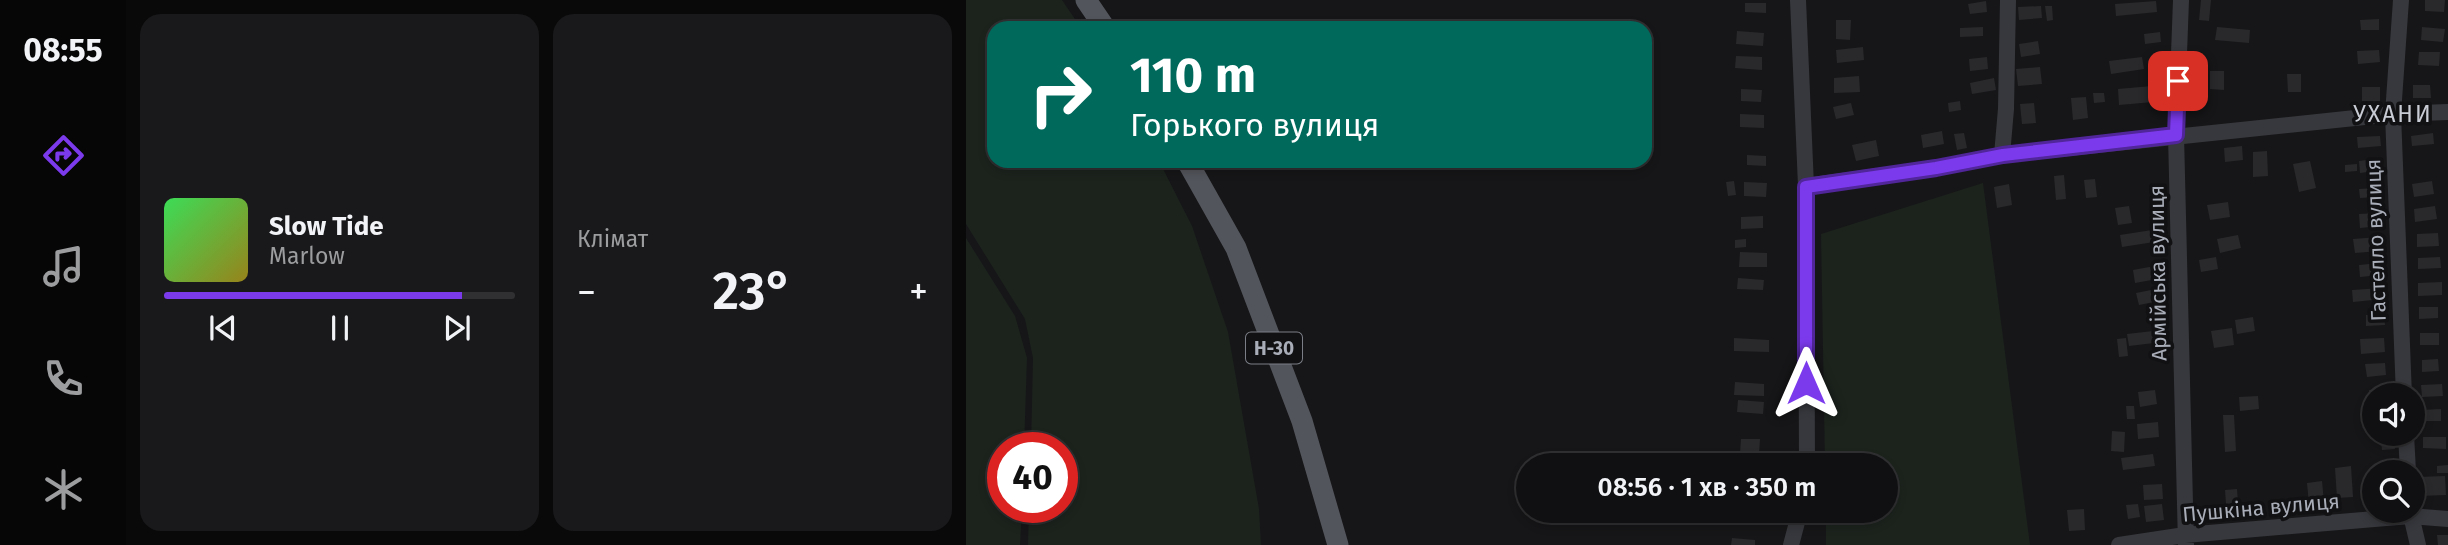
<!DOCTYPE html>
<html lang="uk">
<head>
<meta charset="utf-8">
<style>
  :root { --surface:#101012; --page:#19191b; --text:#f1f3f6; --muted:#9c9d9f; --line:#303032; --accent:#7c3aed }
  body { margin:0; font-family:"Fira Sans",sans-serif; background:var(--page); color:var(--text); height:100vh; display:flex; flex-direction:column; font-size:26px; white-space:nowrap }
  * { box-sizing:border-box; margin:0 }
  p { font-size:23px; color:var(--muted) }
  .icon { flex:none; width:38px; height:38px; fill:none; stroke:currentColor; stroke-width:2; stroke-linecap:round; stroke-linejoin:round }
  .map { position:relative; flex:1; overflow:hidden }
  .sheet { display:flex; flex-direction:column; gap:14px; padding:14px; background:#09090a; width:840px }
  .sheet>* { flex:none }
  .top-card { position:absolute; left:21px; top:21px; width:665px; height:147px; border-radius:21px; box-shadow:0 4px 10px #0003,0 0 0 2px var(--line); background:#00695c; color:#fff; overflow:hidden }
  .controls { position:absolute; left:1396px; top:383px; display:grid; gap:14px }
  .controls a { display:grid; place-items:center; width:63px; height:63px; border-radius:50%; background:var(--surface); box-shadow:0 4px 10px #0003,0 0 0 2px var(--line); font-size:35px }
  .speed { position:absolute; left:21px; top:432px; display:flex; gap:14px; font-size:35px; font-weight:700; text-align:center }
  .speed>* { display:grid; place-content:center; width:91px; height:91px; border-radius:50%; background:var(--surface); box-shadow:0 4px 10px #0003,0 0 0 2px var(--line); line-height:1 }
  .speed .limit { border:10px solid #d22; background:#fff; color:#111 }
  .pin { position:absolute; display:grid; place-items:center; width:60px; height:60px; color:#fff; margin:-30px; border-radius:14px; box-shadow:0 4px 10px #0006 }
  .me { position:absolute; width:77px; margin:-38px; rotate:0deg; stroke-linejoin:round; filter:drop-shadow(0 0 5px #0008) }
  .turn { display:flex; align-items:center; gap:24px; height:147px; padding:0 28px; font-size:32px }
  .turn .icon { width:91px; height:91px; stroke-width:2.5 }
  .turn b { display:block; font-size:49px; line-height:60px }
  .big { font-size:52px; font-weight:600; line-height:1.1 }
  .sheet .tile { flex:1; display:flex; flex-direction:column; justify-content:center; gap:10px; min-width:0; padding:0 24px; border-radius:21px; background:var(--page) }
  .song { display:flex; align-items:center; gap:21px }
  .cover { width:84px; height:84px; border-radius:10px; background:linear-gradient(135deg,hsl(130 70% 55%),hsl(50 70% 35%)) }
  .played { height:7px; border-radius:4px; background:linear-gradient(90deg,var(--accent) 85%,var(--line) 85%) }
  .keys { display:flex; justify-content:space-around; direction:ltr }
  .heat { display:flex; justify-content:space-between; align-items:center; font-size:38px; direction:ltr }
  .sheet .tiles { flex:1; display:grid; gap:14px; grid-template-columns:repeat(2,1fr) }
  .trip { position:absolute; left:550px; top:453px; width:382px; height:70px; border-radius:35px; background:var(--surface); box-shadow:0 4px 10px #0003,0 0 0 2px var(--line); font-weight:600; line-height:70px; text-align:center }
  main { display:flex; flex:1; min-height:0 }
  .dock { display:flex; flex-direction:column; width:126px; justify-content:space-around; align-items:center; background:#060607; color:var(--muted) }
  .dock .icon { width:49px; height:49px }
  .dock .on { color:var(--accent) }
  .dock b { font-size:32px; color:var(--text) }
  .map>svg:first-child { display:block }
  .green { fill:#1c231d }
  .building { fill:#29292c }
  .lines { fill:none; stroke-linecap:round; stroke-linejoin:round }
  .minor { stroke:#37383d; stroke-width:16 }
  .major { stroke:#53555c; stroke-width:21 }
  .route-casing { stroke:#51269a; stroke-width:18 }
  .route { stroke:#7c3aed; stroke-width:12 }
  .labels { text-anchor:middle; stroke-width:7; stroke-linejoin:round; paint-order:stroke }
  .shield { fill:#111113; stroke:#7b7e86; stroke-width:2 }
  .shield-label { font-size:19px; font-weight:bold; fill:#a8adb8 }
  .street-label { font-size:21px; fill:#a8adb8; stroke:#111113 }
  .neighbourhood-label { font-size:23px; letter-spacing:2px; fill:#c9ccd4; stroke:#111113 }
</style>
</head>
<body>
<main>
<nav class="dock">
<b>08:55</b>
<svg class="icon on" aria-label="directions" viewBox="0 0 24 24"><path d="M12 3l9 9-9 9-9-9zM9 14v-3h6M13 9l2 2-2 2"/></svg>
<svg class="icon" aria-label="music" viewBox="0 0 24 24"><path d="M9 18V5l10-2v13"/><circle cx="6" cy="18" r="3"/><circle cx="16" cy="16" r="3"/></svg>
<svg class="icon" aria-label="phone" viewBox="0 0 24 24"><path d="M5 4h4l2 5-3 2q2 4 5 5l2-3 5 2v4C11 20 4 13 5 4z"/></svg>
<svg class="icon" aria-label="climate" viewBox="0 0 24 24"><path d="M12 3v18M4 7l16 10M4 17L20 7"/></svg>
</nav>
<section class="sheet">
<div class="tiles">
<div class="tile">
<div class="song"><i class="cover"></i><div><b>Slow Tide</b><p>Marlow</p></div></div>
<div class="played"></div>
<div class="keys"><svg class="icon" aria-label="previous" viewBox="0 0 24 24"><path d="M18 5L8 12l10 7zM5 5v14"/></svg><svg class="icon" aria-label="pause" viewBox="0 0 24 24"><path d="M8 5v14M16 5v14"/></svg><svg class="icon" aria-label="next" viewBox="0 0 24 24"><path d="M6 5l10 7-10 7zM19 5v14"/></svg></div>
</div>
<div class="tile"><p>Клімат</p>
<div class="heat"><a>−</a><b class="big">23°</b><a>+</a></div>
</div>
</div>
</section>
<div class="map">
<svg width="1482" height="545" viewBox="0 0 1482 545">
  <rect width="100%" height="100%" fill="#161618"/>
  <path class="green" d="M0 0H96L115 28H28V161H193L226 226 262 332 293 509 295 545H62L63 508H96V448H65L67 358 59 319 0 224Z
    M1017 183 1064 545H860V511H919V466L859 465 855 234Z
    M0 238 49 316 61 358 58 448H37V508H56L54 545H0Z"/>
  <path class="building" d="M1235 0H1245L1243 21 1233 20Z
    M1459 0H1479L1478 12 1459 11Z
    M1020 1 1021 12 1004 14 1002 4Z
    M1190 1 1191 12 1150 16 1149 4Z
    M779 3H800V13L779 12Z
    M1075 6 1076 18 1053 20 1052 7Z
    M1079 6H1086L1087 20 1081 21Z
    M1413 19V30H1395L1394 20Z
    M870 20H885L884 40 870 39Z
    M1017 27V36L994 37V28Z
    M1251 27 1284 30 1283 43 1249 40Z
    M1456 27 1479 29 1477 42 1455 40Z
    M771 31 798 33 797 46 770 44Z
    M1194 32 1195 42 1179 44 1178 34Z
    M1072 41 1074 54 1055 57 1053 44Z
    M897 47 898 60 871 63 870 50Z
    M1413 50 1414 62 1392 64 1391 51Z
    M1453 52H1474L1473 66 1452 65Z
    M770 56 796 57V70L769 68Z
    M1021 57 1022 69 1004 71 1003 59Z
    M1176 57 1178 69 1145 74 1143 61Z
    M1074 67 1076 84 1052 86 1050 69Z
    M1244 71H1258V90L1244 89Z
    M1321 74H1335V92H1322Z
    M893 76 894 92 868 93V78Z
    M1028 78 1030 90 1006 94 1004 83Z
    M1447 85H1464L1465 98H1447Z
    M1186 86 1187 102 1153 105 1152 89Z
    M1396 87H1414V101H1396Z
    M775 89 796 90 795 102 775 101Z
    M1127 93H1138L1139 102 1128 103Z
    M1120 97 1122 118 1107 120 1105 98Z
    M994 101 995 110 983 112 982 103Z
    M885 103 888 115 870 119 867 107Z
    M1068 103 1070 123 1056 124 1054 104Z
    M774 114 798 115V128L774 127Z
    M976 131 978 144 957 148 955 135Z
    M998 133 1001 148 991 150 988 134Z
    M1467 133 1468 144 1446 146 1445 136Z
    M1414 136 1415 146 1392 148 1391 137Z
    M910 140 913 156 890 161 886 145Z
    M1276 146 1277 160 1259 162 1258 148Z
    M1301 151 1302 176 1287 177V152Z
    M781 155 800 156V166L781 165Z
    M1416 158 1417 170 1394 173 1393 161Z
    M1344 161 1350 188 1333 192 1327 164Z
    M1391 164V171L1379 172V165Z
    M1098 175 1100 199 1090 200 1088 176Z
    M1129 179 1131 197 1120 198 1118 180Z
    M768 181 770 195 762 196 760 182Z
    M1466 181 1468 194 1448 197 1446 184Z
    M778 182 801 183 800 197 778 196Z
    M1043 184 1046 205 1031 208 1028 187Z
    M1410 188 1411 197 1394 198 1393 189Z
    M1262 202 1264 217 1244 220 1241 205Z
    M1163 206 1166 223 1152 225 1149 208Z
    M1469 206 1471 219 1449 222 1448 209Z
    M1413 213 1415 226 1394 228 1393 214Z
    M797 216V228L775 229V217Z
    M1186 230 1188 242 1156 247 1154 235Z
    M1472 233 1473 246 1451 247V234Z
    M1272 235 1275 248 1254 253 1251 239Z
    M1413 237 1414 251 1389 253 1387 239Z
    M780 239V247L769 248V240Z
    M774 252 801 253V267H773Z
    M1250 257 1252 269 1235 272 1233 260Z
    M1474 257 1475 268 1452 269V258Z
    M1414 263 1415 275 1394 277 1393 265Z
    M1189 266 1191 279 1169 283 1167 270Z
    M772 278 798 280 797 290 771 289Z
    M1476 282V295L1452 296V283Z
    M1416 288 1417 299 1387 302 1386 290Z
    M1190 289 1193 301 1173 305 1170 293Z
    M1453 307H1472V318L1453 319Z
    M1400 315H1418L1419 325 1400 326Z
    M1287 317 1289 331 1271 334 1269 320Z
    M1266 328 1268 345 1248 348 1245 331Z
    M1187 331 1188 343 1163 346 1161 334Z
    M1454 333H1473V345H1454Z
    M768 338 803 340V352L768 351Z
    M1160 338 1162 356 1153 357 1151 339Z
    M1418 338 1419 352 1395 354 1394 339Z
    M1472 359 1473 371 1456 372V360Z
    M1419 363 1420 375 1401 377 1399 364Z
    M769 382 798 384V396L768 395Z
    M1476 384 1477 396 1456 397 1455 385Z
    M1421 388 1422 396H1409V402L1404 403 1403 390Z
    M1189 390 1191 404 1174 407 1172 392Z
    M1292 396 1293 409 1274 411 1273 397Z
    M772 400 798 402 797 414 771 412Z
    M1160 406H1168L1169 419H1161Z
    M1475 409V421H1456V410Z
    M1257 415H1268L1270 451 1259 452Z
    M1192 422 1193 437 1172 439 1171 424Z
    M1146 431 1159 432 1158 452 1145 451Z
    M1457 437H1480V449L1457 448Z
    M775 439H794L793 454 774 453Z
    M1428 440 1429 449 1416 450 1415 441Z
    M1187 454 1189 466 1157 470 1155 458Z
    M1482 465V473H1471V466Z
    M1385 466 1387 497 1371 498 1369 468Z
    M1479 476 1480 495 1453 496 1452 477Z
    M1356 481 1358 503 1343 504 1341 483Z
    M1196 484 1197 499 1178 500 1177 485Z
    M1271 489 1273 517 1261 518 1259 490Z
    M1172 504 1174 517 1162 519 1160 505Z
    M1196 504 1198 520 1180 522 1178 506Z
    M1118 509 1119 530 1103 531 1101 510Z
    M759 511H785V519H759Z
    M1471 535H1482V545H1472Z
    M766 538 789 540V545H765Z"/>
  <g class="lines">
    <path class="minor" d="M832 0 840 186 841 466
      M1215 0 1210 135 1220 545
      M1435 0 1427 114 1438 396
      M1036 155 1040 109 1042 0
      M840 186 970 168 1036 155 1427 114 1482 112
      M1440 434 1442 472
      M1444 511 1452 545
      M825 545 834 511
      M1153 545 1219 535 1444 516 1482 519"/>
    <path class="major" d="M120 0 139 28
      M221 161 270 248 336 421 372 545"/>
  </g>
  <g class="lines">
    <defs>
      <path id="route" d="M840 383V187L970 168 1037 155 1210 135 1212 81"/>
    </defs>
    <use href="#route" class="route-casing"/>
    <use href="#route" class="route"/>
  </g>
  <g class="labels">
    <rect class="shield" x="280" y="332.5" width="56" height="31" rx="5"/>
    <g class="shield-label">
      <text x="308" y="355">Н-30</text>
    </g>
    <g class="street-label">
      <text transform="translate(1410 240) rotate(-92)" y="7">Гастелло вулиця</text>
      <text transform="translate(1192 273) rotate(-91)" y="7">Армійська вулиця</text>
      <text transform="translate(1295 508) rotate(-5)" y="7">Пушкіна вулиця</text>
    </g>
    <g class="neighbourhood-label">
      <text x="1427" y="122">УХАНИ</text>
    </g>
  </g>
</svg>
<div class="controls">
<a><svg class="icon" aria-label="sound" viewBox="0 0 24 24"><path d="M4 9h4l5-4v14l-5-4H4zM17 9q2 3 0 6"/></svg></a>
<a><svg class="icon" aria-label="search" viewBox="0 0 24 24"><circle cx="10" cy="10" r="6"/><path d="M15 15l6 6"/></svg></a>
</div>
<div class="speed"><div class="limit">40</div></div>
<div class="pin" style="left:1212px;top:81px;background:#d93025"><svg class="icon" aria-label="arrive" viewBox="0 0 24 24"><path d="M6 21V4h12l-3 4 3 4H6"/></svg></div>
<svg class="me" style="left:840px;top:383px" viewBox="-20 -20 40 40"><path d="M0-17L14 15 0 8-14 15z" fill="#7c3aed" stroke="#fff" stroke-width="4"/></svg>
<div class="trip">08:56 · 1 хв · 350 m</div>
<div class="top-card">
<div class="turn"><svg class="icon" aria-label="right" viewBox="0 0 24 24"><path d="M7 20v-9h11M14 6l5 5-5 5"/></svg><div><b>110 m</b>Горького вулиця</div></div>
</div>
</div>
</main>
</body>
</html>
